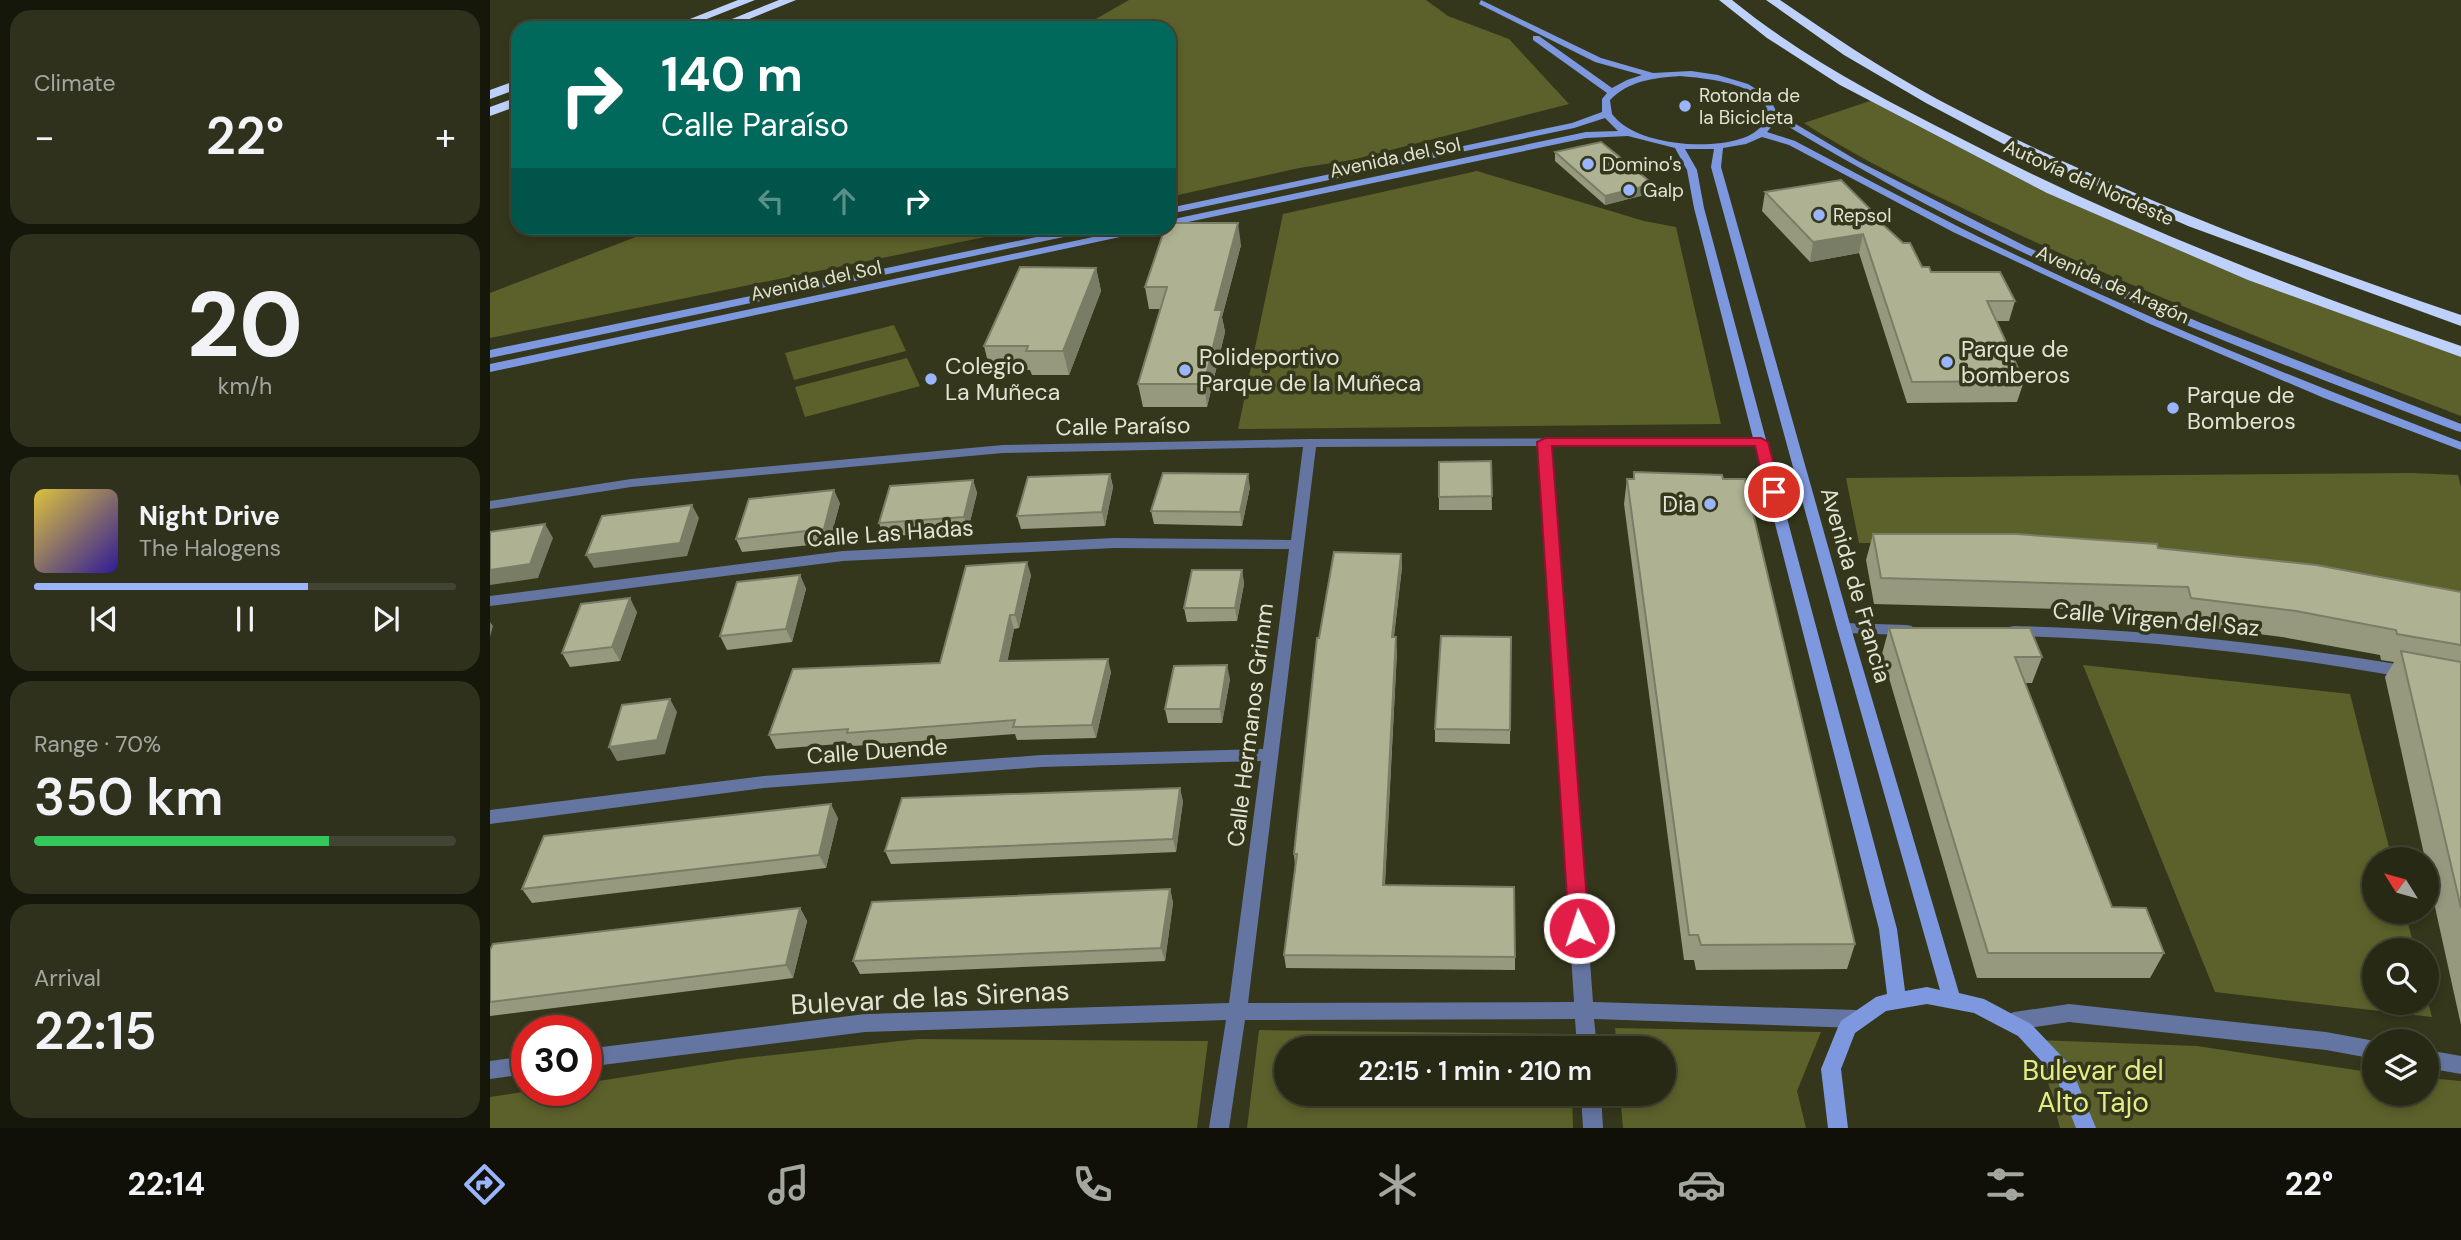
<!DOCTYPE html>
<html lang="en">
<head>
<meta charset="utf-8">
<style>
  :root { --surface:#272914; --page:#2f311d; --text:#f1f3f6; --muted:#a4a6a0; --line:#434534; --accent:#9ab5fd }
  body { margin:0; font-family:"DM Sans",sans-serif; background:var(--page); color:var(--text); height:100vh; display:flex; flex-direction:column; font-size:26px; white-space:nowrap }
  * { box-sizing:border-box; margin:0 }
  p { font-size:23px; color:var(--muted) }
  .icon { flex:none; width:38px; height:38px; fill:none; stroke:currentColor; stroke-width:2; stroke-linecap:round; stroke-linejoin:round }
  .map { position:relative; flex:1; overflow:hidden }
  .sheet { display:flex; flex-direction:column; gap:10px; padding:10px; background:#15170b; width:490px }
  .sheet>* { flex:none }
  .top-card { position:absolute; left:21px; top:21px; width:665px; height:214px; border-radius:21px; box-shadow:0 4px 10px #0003,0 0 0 2px var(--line); background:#00695c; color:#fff; overflow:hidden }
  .needle { width:46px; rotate:307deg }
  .tools { position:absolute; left:1872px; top:847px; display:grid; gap:14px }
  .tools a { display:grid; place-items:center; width:77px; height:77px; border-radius:50%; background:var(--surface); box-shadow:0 4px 10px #0003,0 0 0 2px var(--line); font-size:35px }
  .speed { position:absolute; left:21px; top:1015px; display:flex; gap:14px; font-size:35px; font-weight:700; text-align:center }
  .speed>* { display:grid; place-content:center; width:91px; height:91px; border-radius:50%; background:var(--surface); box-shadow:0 4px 10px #0003,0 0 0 2px var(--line); line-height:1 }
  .speed .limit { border:10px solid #d22; background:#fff; color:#111 }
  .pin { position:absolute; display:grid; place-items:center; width:60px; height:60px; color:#fff; margin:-30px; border:4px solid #fff; border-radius:50%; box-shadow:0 2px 7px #0007 }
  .me { position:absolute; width:77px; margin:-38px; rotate:356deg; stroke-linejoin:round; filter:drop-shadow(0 0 5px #0008) }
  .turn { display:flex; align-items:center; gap:24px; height:147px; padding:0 35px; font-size:32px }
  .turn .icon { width:91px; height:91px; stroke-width:2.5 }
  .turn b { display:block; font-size:49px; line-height:60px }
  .lanes { display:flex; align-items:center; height:66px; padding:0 35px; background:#0003; justify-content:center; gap:35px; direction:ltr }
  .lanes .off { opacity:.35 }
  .big { font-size:52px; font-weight:600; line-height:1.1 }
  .sheet .widget { flex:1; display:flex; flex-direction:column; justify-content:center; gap:10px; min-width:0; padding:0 24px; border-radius:21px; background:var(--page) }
  .sheet .dial { align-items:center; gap:0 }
  .dial b { font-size:91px; line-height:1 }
  .song { display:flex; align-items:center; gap:21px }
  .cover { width:84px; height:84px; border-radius:10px; background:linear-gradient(135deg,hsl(50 70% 55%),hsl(250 70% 35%)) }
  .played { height:7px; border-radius:4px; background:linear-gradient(90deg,var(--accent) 65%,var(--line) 65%) }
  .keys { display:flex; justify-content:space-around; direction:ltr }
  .heat { display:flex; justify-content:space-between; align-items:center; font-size:38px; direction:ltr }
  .charge { height:10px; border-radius:5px; background:linear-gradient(90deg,#34c759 70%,var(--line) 0) }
  .trip { position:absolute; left:784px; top:1036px; width:402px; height:70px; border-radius:35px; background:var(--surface); box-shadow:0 4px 10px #0003,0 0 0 2px var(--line); font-weight:600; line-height:70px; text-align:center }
  .dock { display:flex; height:112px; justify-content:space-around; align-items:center; background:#101008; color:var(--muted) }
  .dock .icon { width:49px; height:49px }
  .dock .current { color:var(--accent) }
  .dock b { font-size:32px; color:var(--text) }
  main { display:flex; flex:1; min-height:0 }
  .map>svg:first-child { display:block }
  .green { fill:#5c602a }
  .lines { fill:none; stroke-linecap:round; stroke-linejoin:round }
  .street { fill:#6475a1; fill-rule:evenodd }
  .secondary { fill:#7e98df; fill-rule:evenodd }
  .highway { fill:#bed0fc; fill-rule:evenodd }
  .wall { fill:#96997e }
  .shaded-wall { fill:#7a7d66 }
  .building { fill:#aeb292; stroke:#7a7d66; stroke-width:2 }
  .route { fill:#e11d48; stroke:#92132f; stroke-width:2 }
  .poi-dot { fill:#9ab5fd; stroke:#34371b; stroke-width:2.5 }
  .labels { text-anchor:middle; stroke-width:7; stroke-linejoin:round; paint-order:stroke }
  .far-poi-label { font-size:19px; fill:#e2e4d3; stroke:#34371b; text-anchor:start }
  .far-street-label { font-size:19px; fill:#e2e4d3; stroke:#34371b }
  .poi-label { font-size:23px; fill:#e2e4d3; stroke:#34371b; text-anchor:start }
  .street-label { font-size:23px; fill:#e2e4d3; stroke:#34371b }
  .near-street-label { font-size:28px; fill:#e2e4d3; stroke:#34371b }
  .near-park-label { font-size:28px; fill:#e4ed83; stroke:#34371b }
</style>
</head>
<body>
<main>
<section class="sheet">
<div class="widget"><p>Climate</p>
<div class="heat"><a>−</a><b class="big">22°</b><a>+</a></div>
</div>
<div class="widget dial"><b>20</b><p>km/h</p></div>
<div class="widget">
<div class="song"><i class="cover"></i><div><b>Night Drive</b><p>The Halogens</p></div></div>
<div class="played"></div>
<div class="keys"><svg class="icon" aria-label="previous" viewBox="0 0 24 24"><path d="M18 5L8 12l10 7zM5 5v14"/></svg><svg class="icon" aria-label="pause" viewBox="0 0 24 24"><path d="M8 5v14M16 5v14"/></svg><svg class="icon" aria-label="next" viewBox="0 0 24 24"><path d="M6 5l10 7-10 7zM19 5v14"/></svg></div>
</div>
<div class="widget"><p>Range · 70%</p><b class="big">350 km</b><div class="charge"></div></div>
<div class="widget"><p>Arrival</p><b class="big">22:15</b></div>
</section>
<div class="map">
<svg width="1971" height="1128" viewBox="0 0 1971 1128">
  <rect width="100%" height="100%" fill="#34371b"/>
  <path class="green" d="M639 0H936L958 16 1019 39 1079 104 862 160 809 168 679 197V28H590Z
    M1386 99 1575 196 1971 352V416C1822 359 1675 302 1530 235 1457 201 1382 167 1314 123Z
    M987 171 1154 221 1186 227 1231 424 748 429 793 214Z
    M169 228H539L0 338V293Z
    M404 325 416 351 304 380 295 353Z
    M417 358 430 386 315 417 305 387Z
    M1922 473 1968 475 1971 487V596L1619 542 1369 543 1356 478Z
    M1593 665 1860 694 1902 859H1885V912H1915L1925 950H1885V1003H1937V998L1942 1017 1725 992Z
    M1125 1028 1331 1032 1307 1091 1316 1128H1133L1130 1094H1174V1048H1127Z
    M769 1030 1079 1034 1080 1048H796V1094H1082L1083 1128H757Z
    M428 1039 718 1041 707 1128H0V1097L46 1090H96V1083L248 1059Z
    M1547 1040 1707 1046 1885 1073V1094H1937V1078L1971 1081V1128H1570Z"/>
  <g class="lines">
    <path class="street" d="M1271 438 1275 439 1277 442 1275 445 1062 446 1103 1002 1367 1010 1374 1013 1376 1019 1374 1025 1367 1028 1104 1019 1107 1048H1087L1085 1019 755 1020 739 1128H719L736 1020 375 1032 96 1067V1049L375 1014 739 1003 771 761 551 767 274 788 0 824V810L274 776 551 755 773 749 799 549 624 548 353 561 0 606V596L353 551 624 538 801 540 813 447 513 453 141 487 0 509V501L141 479 513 445 820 439ZM1049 446 1084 1002 758 1003 826 447Z
      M1354 623 1417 625 1422 626 1424 630 1422 634 1417 635 1354 633 1347 628Z
      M1524 626C1657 629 1787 644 1918 666L1923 668 1926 672 1923 676 1918 678C1787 655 1657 639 1524 636L1519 635 1517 631 1519 627Z
      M1579 1004 1836 1032 1885 1041V1059L1836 1050 1579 1022 1524 1030 1517 1027 1515 1021 1517 1015 1524 1012Z
      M1937 1050 1971 1056V1074L1937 1068Z
      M37 1056V1074L0 1079V1061Z
      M1091 1094H1111L1113 1128H1093Z"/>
    <path class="secondary" d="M991 0 1111 58 1163 73 1201 71 1228 75 1258 84 1279 97 1287 113 1368 161 1537 247 1711 323 1971 424V432L1967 431C1819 375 1672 319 1530 251 1446 212 1366 167 1287 120L1277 132 1305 141C1360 170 1414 199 1469 227 1632 309 1801 377 1971 442V450L1834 398 1660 324 1463 232 1299 145 1272 137 1256 144 1233 148 1231 167 1361 628 1469 993 1494 999 1541 1024 1580 1065 1606 1128H1586L1566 1077 1528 1036 1484 1013 1437 1004 1396 1011 1365 1033 1351 1069 1358 1128H1338L1331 1069 1348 1027 1351 1021 1386 997 1397 994 1389 929 1204 208 1197 170 1185 148 1138 136 1096 138 679 226V220L1096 132 1128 131 1115 118 1084 128 679 214V208L1082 123 1112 112V99L1117 93 1043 40V36H1049L1122 88 1137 80 1152 75 1105 62 989 4ZM1190 76C1214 78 1287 84 1277 122 1268 130 1261 136 1250 139 1216 150 1145 145 1122 114L1120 100C1140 80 1164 78 1190 76ZM1195 149H1224L1221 167 1347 628 1450 990 1437 987 1415 991 1407 929 1214 208 1207 170Z
      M590 228H607L602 231 0 358V350Z
      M646 228H663L658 231 0 372V364Z"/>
    <path class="highway" d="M248 0H265L194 28H177Z
      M289 0H306L247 24 237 21Z
      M1229 0H1242C1311 56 1389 97 1468 137 1630 221 1799 287 1971 346V357L1758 280 1557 193 1350 85 1277 38Z
      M1276 0H1290C1341 35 1392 69 1447 99 1614 188 1792 254 1971 315V326L1698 226 1521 148 1436 103 1354 55Z
      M28 80V89L0 99V90Z
      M28 97V106L0 116V107Z"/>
  </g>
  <path class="wall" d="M1065 152 1162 193 1115 205 1065 161Z
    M1275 192 1381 210 1380 213 1432 267 1441 272 1525 301 1519 321H1506L1534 381 1527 402 1417 403 1369 253 1320 262 1272 211Z
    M751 245 732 317 735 332 717 407H653L648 384 671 309H659L655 287Z
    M606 268 611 291 579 375H542L540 370H500L494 346Z
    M1001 461 1002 510H949V462Z
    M620 474 623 487 615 526 531 529 527 516Z
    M1137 479 1365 944 1357 969 1206 970 1204 960H1194L1134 504Z
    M483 480 487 493 478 530 394 537 389 523Z
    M760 487 752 526 664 524 661 511Z
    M350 503 339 543 252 552 246 539Z
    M1383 534 1668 548 1971 592V1025L1937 871V859H1935L1895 677 1904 662 1891 660 1890 655 1792 637 1690 624 1687 612 1384 604 1376 560Z
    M911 554 912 567 904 637 907 651 895 885 1025 957V970L796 968 794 955 805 866 804 854Z
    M752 570 754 584 747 621 697 622 694 608Z
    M310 575 316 589 302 642 237 650 230 636Z
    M541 575 529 628 524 629 517 661 621 672 606 738 527 740 525 734 363 746 361 743 286 749 279 735 450 663Z
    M147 612 130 661 80 667 72 653Z
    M1399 628 1552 657 1542 683H1535L1622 907 1674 953 1660 978H1487L1392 654Z
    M1021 637 1020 744 945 742V729Z
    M740 679 732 723H678L675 709Z
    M693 801 686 852 401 864 395 851Z
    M348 818 336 868 42 903 32 889Z
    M680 889 683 903 675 961 370 974 363 961Z
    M310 908 317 921 303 978 0 1016V950Z"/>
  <path class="shaded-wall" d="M1163 184 1162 193 1115 205V196Z
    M748 223 751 245 732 317 735 332 717 407 714 384 725 310Z
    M1373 234 1369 253 1320 262 1323 242Z
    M606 268 611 291 579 375 573 351Z
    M620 474 623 487 615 526 612 512Z
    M758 474 760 487 752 526 750 512Z
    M483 480 487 493 478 530 474 517Z
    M344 490 350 503 339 543 334 529Z
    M202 505 209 518 197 556 104 568 96 555Z
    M55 524 63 538 48 578 0 585V570Z
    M911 554 912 567 902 651V637Z
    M537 562 541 575 529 628 525 615Z
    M752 570 754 584 747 621 745 608Z
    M310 575 316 589 302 642 296 629Z
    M140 598 147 612 130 661 122 647Z
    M520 615 524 629 515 674 510 661Z
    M0 622 3 626 0 637Z
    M906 637 907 651 894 899 893 885Z
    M618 659 621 672 606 738 602 725Z
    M737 665 740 679 732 723 730 709Z
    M180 699 187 712 175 754 127 761 119 747Z
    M690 788 693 801 686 852 683 839Z
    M341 804 348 818 336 868 329 855Z
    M680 889 683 903 675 961 671 948Z
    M310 908 317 921 303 978 296 965Z"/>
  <path class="building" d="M1111 142 1163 184 1115 196 1065 152Z
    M1351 180 1381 210 1378 211 1413 243H1420L1432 267H1439L1441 272H1510L1525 301H1497L1534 381 1422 382 1373 234 1323 242 1275 192Z
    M679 223H748L725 310H732L714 384H648L677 287H655L675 228H679Z
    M530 267 606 268 573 351H536L538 346H494Z
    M1001 461 1002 496 949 497V462Z
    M1144 472 1232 475 1233 479H1255L1365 944 1211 945 1208 935H1199L1137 479H1144Z
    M673 473 758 474 750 512 661 511Z
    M620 474 612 512 527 516 538 477Z
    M483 480 474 517 389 523 400 486Z
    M344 490 334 529 246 539 259 499Z
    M202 505 190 543 96 555 112 516Z
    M55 524 40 564 0 570V532Z
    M1383 534H1526L1667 544 1668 548 1826 565 1971 592V645L1907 634 1906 630 1806 611 1701 598 1698 587 1391 578Z
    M844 552 911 554 902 637H906L893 885 1024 887 1025 957 794 955 807 854H804L827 638H829Z
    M537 562 525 615H520L510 661 618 659 602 725 523 727 525 720 357 733 358 729 279 735 303 669 450 663 476 566Z
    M702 570H752L745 608H694Z
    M310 575 296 629 230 636 247 582Z
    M140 598 122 647 72 653 91 604Z
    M1399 628H1540L1552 657H1525L1622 907 1656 908 1674 953H1498Z
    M951 636 1021 637 1020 730 945 729Z
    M1911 651 1971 662V908Z
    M737 665 730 709H675L684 666Z
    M180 699 167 740 119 747 132 705Z
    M690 788 683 839 395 851 412 798Z
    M341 804 329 855 32 889 54 836Z
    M680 889 671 948 363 961 382 902Z
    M310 908 296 965 0 1002V950L3 944Z"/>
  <path class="route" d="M1055 438H1271L1278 442 1291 492 1284 497 1276 492 1265 446H1062L1099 928 1096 935 1089 937 1082 935 1079 928 1047 442Z"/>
  <g class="poi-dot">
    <circle cx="1195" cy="106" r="7"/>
    <circle cx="1098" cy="164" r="7"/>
    <circle cx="1139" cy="190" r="7"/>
    <circle cx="1329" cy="215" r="7"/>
    <circle cx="1457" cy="362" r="7"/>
    <circle cx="695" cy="370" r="7"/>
    <circle cx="441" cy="379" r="7"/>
    <circle cx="1683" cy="408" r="7"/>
    <circle cx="1220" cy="504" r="7"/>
  </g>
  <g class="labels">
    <g class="far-poi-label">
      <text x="1209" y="102">Rotonda de<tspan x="1209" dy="22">la Bicicleta</tspan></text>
      <text x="1112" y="171">Domino's</text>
      <text x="1153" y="197">Galp</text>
      <text x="1343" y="222">Repsol</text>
    </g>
    <g class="far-street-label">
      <text transform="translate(905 157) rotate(-12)" y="7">Avenida del Sol</text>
      <text transform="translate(1599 182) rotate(24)" y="7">Autovía del Nordeste</text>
      <text transform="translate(326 280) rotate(-12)" y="7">Avenida del Sol</text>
      <text transform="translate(1623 284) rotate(24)" y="7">Avenida de Aragón</text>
    </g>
    <g class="poi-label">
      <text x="1471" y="357">Parque de<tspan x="1471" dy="26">bomberos</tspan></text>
      <text x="709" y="365">Polideportivo<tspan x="709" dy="26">Parque de la Muñeca</tspan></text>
      <text x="455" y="374">Colegio<tspan x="455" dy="26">La Muñeca</tspan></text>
      <text x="1697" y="403">Parque de<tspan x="1697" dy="26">Bomberos</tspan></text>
      <text x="1206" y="512" text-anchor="end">Dia</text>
    </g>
    <g class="street-label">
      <text transform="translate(633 426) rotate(-1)" y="8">Calle Paraíso</text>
      <text transform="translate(400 533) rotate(-4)" y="8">Calle Las Hadas</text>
      <text transform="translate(1366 585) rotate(74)" y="8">Avenida de Francia</text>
      <text transform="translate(1666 619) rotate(5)" y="8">Calle Virgen del Saz</text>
      <text transform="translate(760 725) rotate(-83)" y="8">Calle Hermanos Grimm</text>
      <text transform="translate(387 751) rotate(-4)" y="8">Calle Duende</text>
    </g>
    <g class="near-street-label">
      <text transform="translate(440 997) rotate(-3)" y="10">Bulevar de las Sirenas</text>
    </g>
    <g class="near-park-label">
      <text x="1603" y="1080">Bulevar del<tspan x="1603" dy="32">Alto Tajo</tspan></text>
    </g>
  </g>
</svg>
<div class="tools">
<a><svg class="needle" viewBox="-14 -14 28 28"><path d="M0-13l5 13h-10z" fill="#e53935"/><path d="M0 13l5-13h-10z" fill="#a4a6a0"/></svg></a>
<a><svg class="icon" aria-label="search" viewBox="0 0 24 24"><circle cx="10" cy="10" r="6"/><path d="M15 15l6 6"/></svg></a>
<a><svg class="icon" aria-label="layers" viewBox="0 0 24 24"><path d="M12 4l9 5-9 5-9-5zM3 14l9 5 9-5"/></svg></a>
</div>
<div class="speed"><div class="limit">30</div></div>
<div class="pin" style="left:1284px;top:492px;background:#d93025"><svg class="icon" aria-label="arrive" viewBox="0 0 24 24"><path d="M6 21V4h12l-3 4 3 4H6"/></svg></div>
<svg class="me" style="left:1089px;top:928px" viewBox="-20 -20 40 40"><circle r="17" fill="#e11d48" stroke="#fff" stroke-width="3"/><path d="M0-11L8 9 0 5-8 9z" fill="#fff"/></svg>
<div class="trip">22:15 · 1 min · 210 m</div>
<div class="top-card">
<div class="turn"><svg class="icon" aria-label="right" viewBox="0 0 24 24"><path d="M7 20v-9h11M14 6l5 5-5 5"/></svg><div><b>140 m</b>Calle Paraíso</div></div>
<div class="lanes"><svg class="icon off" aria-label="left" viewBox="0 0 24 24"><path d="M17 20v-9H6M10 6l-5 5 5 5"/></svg><svg class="icon off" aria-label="ahead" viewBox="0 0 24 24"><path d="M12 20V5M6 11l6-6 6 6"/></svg><svg class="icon" aria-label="right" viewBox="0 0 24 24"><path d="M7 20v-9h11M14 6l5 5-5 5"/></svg></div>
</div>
</div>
</main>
<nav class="dock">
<b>22:14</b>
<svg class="icon current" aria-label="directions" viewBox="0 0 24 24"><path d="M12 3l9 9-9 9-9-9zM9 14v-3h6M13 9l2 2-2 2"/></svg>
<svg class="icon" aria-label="music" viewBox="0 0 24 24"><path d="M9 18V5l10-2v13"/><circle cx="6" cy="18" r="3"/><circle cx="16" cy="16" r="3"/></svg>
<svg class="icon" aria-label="phone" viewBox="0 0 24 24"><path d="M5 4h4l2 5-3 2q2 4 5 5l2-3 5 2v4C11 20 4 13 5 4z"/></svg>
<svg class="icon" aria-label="climate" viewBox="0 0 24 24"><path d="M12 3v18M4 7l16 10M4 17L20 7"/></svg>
<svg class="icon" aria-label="car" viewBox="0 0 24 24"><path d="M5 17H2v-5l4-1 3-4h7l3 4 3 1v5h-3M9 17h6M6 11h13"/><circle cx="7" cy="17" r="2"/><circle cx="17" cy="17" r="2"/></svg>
<svg class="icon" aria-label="filters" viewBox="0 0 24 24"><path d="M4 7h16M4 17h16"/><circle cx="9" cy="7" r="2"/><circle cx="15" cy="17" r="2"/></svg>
<b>22°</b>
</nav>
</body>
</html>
